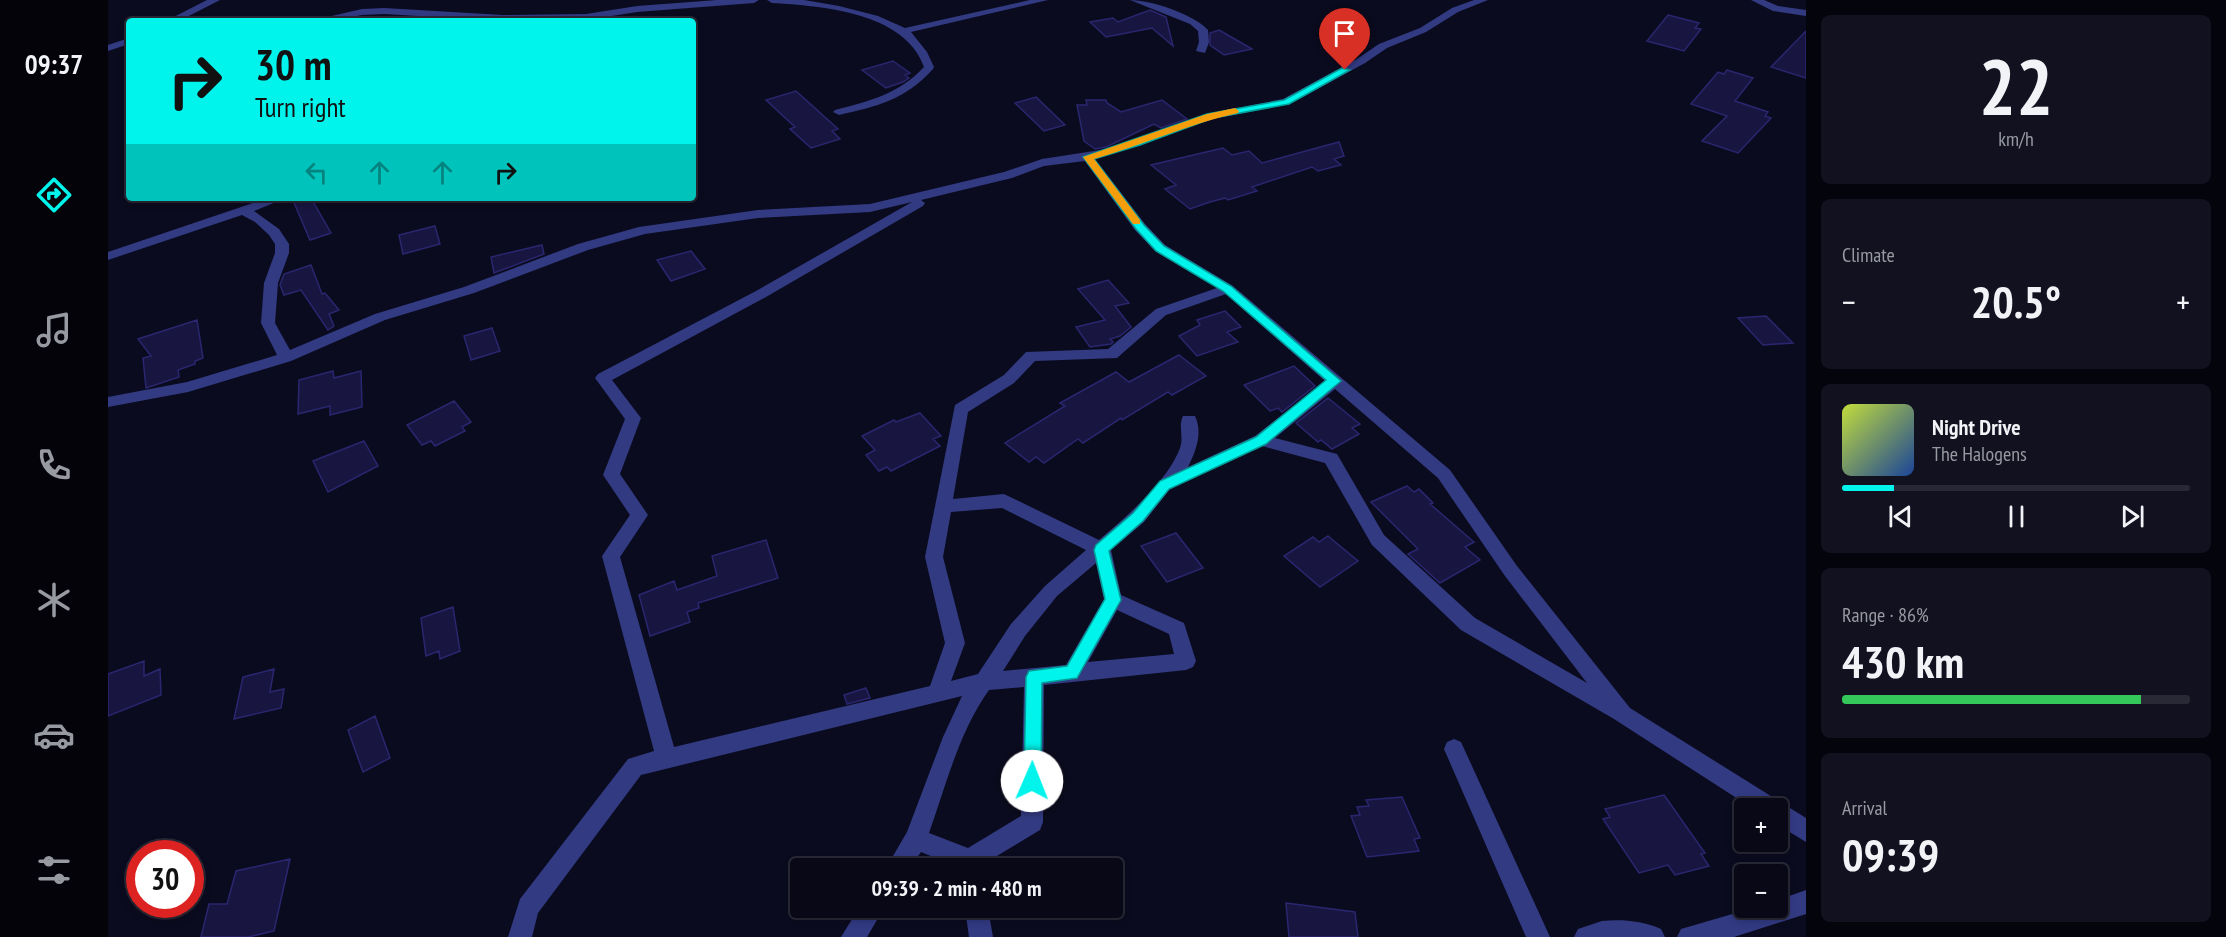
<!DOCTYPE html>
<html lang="en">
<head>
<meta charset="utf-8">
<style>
  :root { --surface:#080817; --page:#111120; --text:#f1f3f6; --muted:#989aa1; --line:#292936; --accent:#00f4eb }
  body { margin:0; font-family:"PT Sans Narrow",sans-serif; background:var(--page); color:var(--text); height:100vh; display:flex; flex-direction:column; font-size:22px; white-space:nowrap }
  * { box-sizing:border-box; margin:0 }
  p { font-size:20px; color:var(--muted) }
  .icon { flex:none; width:33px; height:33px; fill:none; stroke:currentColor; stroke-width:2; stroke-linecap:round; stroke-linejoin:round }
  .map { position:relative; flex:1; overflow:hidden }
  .panel { display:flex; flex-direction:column; gap:15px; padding:15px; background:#04040d; width:420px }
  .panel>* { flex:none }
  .hud { position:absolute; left:18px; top:18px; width:570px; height:183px; border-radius:6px; box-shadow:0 3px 9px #0003,0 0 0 2px var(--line); background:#00f4eb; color:#111; overflow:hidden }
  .tools { position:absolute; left:1626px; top:798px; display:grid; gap:12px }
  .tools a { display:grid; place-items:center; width:54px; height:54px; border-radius:6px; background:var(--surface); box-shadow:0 3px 9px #0003,0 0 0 2px var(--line); font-size:30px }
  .speed { position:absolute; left:18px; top:840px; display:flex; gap:12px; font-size:30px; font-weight:700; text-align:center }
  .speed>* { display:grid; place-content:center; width:78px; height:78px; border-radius:50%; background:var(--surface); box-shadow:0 3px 9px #0003,0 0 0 2px var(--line); line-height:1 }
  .speed .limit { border:9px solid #d22; background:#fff; color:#111 }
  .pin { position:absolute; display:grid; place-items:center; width:51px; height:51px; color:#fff; margin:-62px -26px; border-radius:50% 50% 50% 0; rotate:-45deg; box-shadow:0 0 6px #0007 }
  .pin .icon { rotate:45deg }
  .me { position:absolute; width:66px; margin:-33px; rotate:1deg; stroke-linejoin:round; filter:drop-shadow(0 0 4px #0008) }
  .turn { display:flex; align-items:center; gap:21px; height:126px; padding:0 30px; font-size:27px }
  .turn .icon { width:78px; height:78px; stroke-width:2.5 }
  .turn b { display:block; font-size:42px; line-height:51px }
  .lanes { display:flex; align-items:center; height:57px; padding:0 30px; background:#0003; justify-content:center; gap:30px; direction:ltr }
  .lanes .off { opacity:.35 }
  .big { font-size:45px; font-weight:700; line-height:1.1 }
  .panel .widget { flex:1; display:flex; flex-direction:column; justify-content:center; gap:9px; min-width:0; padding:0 21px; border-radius:9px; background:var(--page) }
  .panel .dial { align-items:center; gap:0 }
  .dial b { font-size:78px; line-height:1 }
  .song { display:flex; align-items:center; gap:18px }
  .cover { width:72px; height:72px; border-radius:9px; background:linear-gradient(135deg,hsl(70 70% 55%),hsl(220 70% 35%)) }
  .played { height:6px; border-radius:3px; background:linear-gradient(90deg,var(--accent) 15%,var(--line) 15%) }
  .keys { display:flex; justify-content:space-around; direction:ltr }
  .heat { display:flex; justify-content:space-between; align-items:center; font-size:33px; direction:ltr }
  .charge { height:9px; border-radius:4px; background:linear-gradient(90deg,#34c759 86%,var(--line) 0) }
  .trip { position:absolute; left:682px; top:858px; width:333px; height:60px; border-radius:6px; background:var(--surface); box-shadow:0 3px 9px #0003,0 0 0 2px var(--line); font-weight:700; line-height:60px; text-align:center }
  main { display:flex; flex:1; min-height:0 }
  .dock { display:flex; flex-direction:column; width:108px; justify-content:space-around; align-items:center; background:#030309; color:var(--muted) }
  .dock .icon { width:42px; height:42px }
  .dock .current { color:var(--accent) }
  .dock b { font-size:27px; color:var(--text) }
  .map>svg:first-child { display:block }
  .building { fill:#181541; stroke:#2a266f; stroke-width:1.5 }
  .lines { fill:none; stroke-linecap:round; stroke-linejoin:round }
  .minor { fill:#323a82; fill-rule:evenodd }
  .route { fill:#00f4eb; stroke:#009f99; stroke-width:1.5 }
  .slow { fill:#f59e0b }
</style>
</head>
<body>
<main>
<nav class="dock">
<b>09:37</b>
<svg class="icon current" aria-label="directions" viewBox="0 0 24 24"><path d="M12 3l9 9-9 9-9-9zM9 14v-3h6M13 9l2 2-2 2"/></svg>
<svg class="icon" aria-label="music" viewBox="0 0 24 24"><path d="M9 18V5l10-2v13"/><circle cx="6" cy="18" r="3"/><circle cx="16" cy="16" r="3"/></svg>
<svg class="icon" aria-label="phone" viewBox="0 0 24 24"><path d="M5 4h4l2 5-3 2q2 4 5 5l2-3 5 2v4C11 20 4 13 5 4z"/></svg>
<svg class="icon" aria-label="climate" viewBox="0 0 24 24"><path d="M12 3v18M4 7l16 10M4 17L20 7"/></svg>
<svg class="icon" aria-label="car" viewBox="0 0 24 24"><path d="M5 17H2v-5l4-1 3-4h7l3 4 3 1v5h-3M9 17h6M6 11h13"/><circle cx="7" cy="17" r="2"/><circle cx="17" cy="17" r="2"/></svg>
<svg class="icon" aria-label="filters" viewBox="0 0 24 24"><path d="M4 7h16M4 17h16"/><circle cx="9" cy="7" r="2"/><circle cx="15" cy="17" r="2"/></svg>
</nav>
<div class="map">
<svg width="1698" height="937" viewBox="0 0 1698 937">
  <rect width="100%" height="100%" fill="#0b0b1f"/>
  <path class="building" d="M1042 10 1058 17 1065 46 1044 28 998 37 982 22 1005 18 1010 22Z
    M1560 15 1591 23 1587 28 1593 29 1576 51 1539 41Z
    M1111 30 1144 49 1116 55 1102 45V33Z
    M1698 31V78L1663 67Z
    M785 61 802 73 797 75 801 78 795 82 778 88 754 70Z
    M1619 70 1645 78 1627 101 1660 112 1657 116 1663 118 1630 153 1594 141 1619 116 1583 104 1610 72 1616 74Z
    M688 91 730 129 724 131 732 139 703 148 682 129 687 127 658 100Z
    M928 97 957 125 936 131 907 103Z
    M978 100H998L999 103 1013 112 1054 100 1079 119 1053 128 1046 124 998 147 987 149 976 141 969 105H979Z
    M1231 142 1236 156 1226 159 1233 165 1210 171 1204 167 1144 187 1149 191 1120 200 1117 198 1102 202 1082 209 1057 189 1068 185 1043 165 1115 148 1124 155 1141 151 1154 163Z
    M184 198H203L223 233 202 240Z
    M327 226 332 244 295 254 291 235Z
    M434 245 436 254 386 273 383 257Z
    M583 251 597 269 563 281 549 260Z
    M203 265 214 294 217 293 231 310 221 314 226 326 220 330 193 290 176 295 172 285 176 274Z
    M1000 280 1021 303 1007 306 1023 327 1012 336 1002 339 1005 342 1003 344 982 347 968 327 997 320 970 289Z
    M1117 311 1133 327 1119 332 1130 342 1089 356 1071 336 1092 325 1089 320Z
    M1658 316 1685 343 1655 345 1630 318Z
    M89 320 95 358 87 361V364L70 370 71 377 38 388 35 358 43 356 30 339Z
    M384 328 392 351 363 360 356 336Z
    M1071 355 1098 376 1064 395 1060 392 1014 420 1013 418 975 443 970 439 936 463 928 457 921 462 897 443 957 406 952 403 1008 372 1021 382Z
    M1186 366 1207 386 1174 412 1170 408 1162 411 1136 385Z
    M225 371 226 378 253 371 254 407 222 415V406L190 414 191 380Z
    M1220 398 1252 424 1244 428 1251 434 1224 449 1213 440 1210 442 1188 423Z
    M346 401 363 422 354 427 357 431 327 446 323 441 314 445 299 425Z
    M812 413 833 436 825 439 832 446 783 471 779 467 771 471 758 455 767 450 754 436 786 420 788 422Z
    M256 441 270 466 220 492 205 461Z
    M1299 486 1306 492 1311 489 1325 503 1322 504 1366 542 1357 547 1372 560 1332 583 1300 554 1310 549 1263 502Z
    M1068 533 1095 568 1059 582 1033 546Z
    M1220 536 1250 561 1212 587 1176 556 1205 537 1211 542Z
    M658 540 670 578 590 603 591 608 579 612 582 622 542 636 531 595 566 581 569 590 609 576 604 556Z
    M345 607 352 651 332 659 331 651 318 656 313 618Z
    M36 661V676L52 669 53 695 0 716V674Z
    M166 669 162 692 176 689 173 708 126 719 135 677Z
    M758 688 762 698 739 704 736 695Z
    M267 716 282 758 255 772 240 730Z
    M1556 795 1597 853 1593 854 1601 866 1567 875 1560 865 1531 873 1495 819 1502 817 1497 809Z
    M1294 797 1312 838 1306 839 1311 851 1259 857 1243 816 1252 815 1249 807 1261 806 1258 800Z
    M182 859 166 931 140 937H93L101 904H119L128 871Z
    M1178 903 1247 912 1250 937H1181Z"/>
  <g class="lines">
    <path class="minor" d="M99 0H112L71 21H58Z
      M609 0H651L646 3 529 12 478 20 395 21 276 14 254 15 222 21H202L254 9 276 8 395 15 478 14 529 6Z
      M659 0H696L731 6 770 16 797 28 922 0H940L803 32 819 52 826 67 825 69C797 100 770 106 731 115L725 112 727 110C762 101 791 94 816 67 797 12 713 6 664 3Z
      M1022 0C1043 0 1085 14 1100 30L1101 42 1097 53 1088 51 1091 42 1090 31 1082 24Z
      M1366 0H1380L1350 12 1318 32 1279 48 1257 63 1182 104 1105 119 987 159 1037 224 1057 245 1125 286 1342 470 1409 566 1522 708 1698 818V842L1670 825V808H1644L1506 719 1353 630 1264 545 1217 463 1154 446 1062 489 1036 522 1003 550 1013 595 1076 623 1088 661 1085 667 1078 670 936 685 935 822 932 830 874 865V868H852L813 852 802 868H778L799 832 835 737 854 696 533 775 430 913 424 937H400L412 899 520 759 546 751 494 556 522 515 495 475 517 419 487 378 490 374 648 291 804 202 762 212 650 218 537 234 480 250 366 293 277 320 183 361 80 392 0 407V397L79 382 169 355 153 323 156 283 167 253V244L161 235 147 222 134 215 0 260V252L160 198H178L146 211 171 229 181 244V253L170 283 167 323 182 350 267 314 356 287 470 244 531 227 650 210 762 204 896 172 934 159 999 149 1099 114 1175 99 1249 59 1271 44 1312 28 1344 8ZM977 161 1027 230 1047 251 1109 288 1048 309 1000 349 918 352 896 375 847 405 817 557 837 643 822 686 566 747 512 557 540 515 512 474 533 418 504 380 658 297 815 206 817 203 813 200 904 178 936 166ZM1118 294 1217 381 1147 436 1080 467C1088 451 1095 433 1087 416H1075C1070 426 1076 438 1072 448 1060 481 1017 518 991 540L896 494 845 499 860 412 906 383 927 361 1009 358 1058 315ZM1227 389 1330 478 1397 576 1479 683 1367 618 1276 535 1229 454 1167 438ZM894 508 978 550 937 586 903 624 870 674 843 681 857 643 835 557 843 512ZM988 563 996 599 958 665 895 671 917 636 949 596ZM1009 610 1061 634 1066 654 980 662ZM916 687 913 816 860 848 821 833C838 785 851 732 881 690Z
      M1643 0H1656L1670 6 1698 10V16L1665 11Z
      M21 38V44L0 51V45Z
      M1346 739 1353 742 1442 937H1418L1336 749 1339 742Z
      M1698 890V914L1626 937H1569L1573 929 1645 908H1670V900Z
      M751 908H776L759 937H733Z
      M857 908H880L885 937H861Z
      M1494 921C1514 919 1535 921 1553 929L1557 937H1466L1470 929Z"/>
  </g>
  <path class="route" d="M1234 68 1242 70 1181 104 1105 118 1032 145 986 159 1036 225 1056 246 1123 286 1233 381 1158 444 1061 489 1035 521 1001 551 1013 600 969 678 934 683 933 781 931 787 924 789 918 787 916 781 918 677 921 671 959 666 997 599 986 550 988 545 1025 513 1052 481 1148 437 1218 380 1115 291 1048 251 1028 229 975 157 1099 114 1176 100Z"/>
  <path class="slow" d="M1127 108 1131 111 1130 113C1081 124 1034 145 986 159L1032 220V224H1025L975 157 1099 114Z"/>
</svg>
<div class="tools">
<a>+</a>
<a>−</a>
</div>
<div class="speed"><div class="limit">30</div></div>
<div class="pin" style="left:1237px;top:70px;background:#d93025"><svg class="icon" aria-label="arrive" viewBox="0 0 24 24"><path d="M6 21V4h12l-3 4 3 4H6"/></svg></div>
<svg class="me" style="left:924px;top:781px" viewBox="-20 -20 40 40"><circle r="19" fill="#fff"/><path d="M0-13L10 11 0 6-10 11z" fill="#00f4eb"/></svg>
<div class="trip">09:39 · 2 min · 480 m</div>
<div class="hud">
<div class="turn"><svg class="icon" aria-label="right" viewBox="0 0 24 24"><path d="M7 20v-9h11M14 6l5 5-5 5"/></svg><div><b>30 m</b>Turn right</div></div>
<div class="lanes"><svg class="icon off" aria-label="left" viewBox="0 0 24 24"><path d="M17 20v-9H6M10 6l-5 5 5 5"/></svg><svg class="icon off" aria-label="ahead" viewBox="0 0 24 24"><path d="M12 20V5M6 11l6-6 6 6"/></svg><svg class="icon off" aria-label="ahead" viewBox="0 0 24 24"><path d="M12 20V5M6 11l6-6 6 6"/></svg><svg class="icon" aria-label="right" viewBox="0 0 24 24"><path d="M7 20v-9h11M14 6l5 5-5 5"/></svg></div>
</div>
</div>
<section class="panel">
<div class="widget dial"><b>22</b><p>km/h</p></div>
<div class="widget"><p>Climate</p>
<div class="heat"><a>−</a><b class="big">20.5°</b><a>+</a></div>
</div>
<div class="widget">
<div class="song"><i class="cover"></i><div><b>Night Drive</b><p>The Halogens</p></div></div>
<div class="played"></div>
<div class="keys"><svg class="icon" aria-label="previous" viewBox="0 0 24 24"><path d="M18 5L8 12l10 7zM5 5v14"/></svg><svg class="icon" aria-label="pause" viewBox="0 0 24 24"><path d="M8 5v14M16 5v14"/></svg><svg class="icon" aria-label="next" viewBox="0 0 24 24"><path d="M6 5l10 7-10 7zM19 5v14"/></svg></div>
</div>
<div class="widget"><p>Range · 86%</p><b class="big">430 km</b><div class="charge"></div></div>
<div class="widget"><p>Arrival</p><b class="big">09:39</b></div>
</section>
</main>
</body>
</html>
